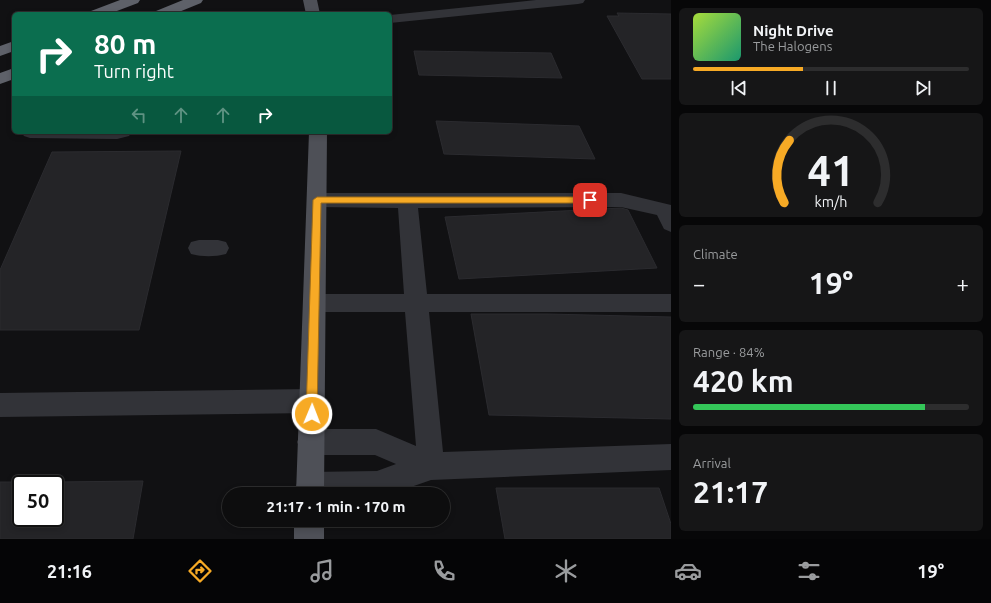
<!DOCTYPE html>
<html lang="en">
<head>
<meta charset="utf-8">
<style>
  :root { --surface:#0d0d0e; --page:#161617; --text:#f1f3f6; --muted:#9a9c9e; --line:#2d2d2e; --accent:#f7aa25 }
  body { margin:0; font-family:Ubuntu,sans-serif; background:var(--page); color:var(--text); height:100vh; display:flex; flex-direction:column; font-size:15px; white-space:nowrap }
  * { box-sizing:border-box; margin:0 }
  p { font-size:13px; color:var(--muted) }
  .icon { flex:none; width:22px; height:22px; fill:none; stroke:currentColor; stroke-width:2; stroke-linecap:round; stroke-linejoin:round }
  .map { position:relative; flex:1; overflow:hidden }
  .drawer { display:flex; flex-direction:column; gap:8px; padding:8px; background:#070708; width:320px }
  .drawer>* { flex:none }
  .hud { position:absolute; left:12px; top:12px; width:380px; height:122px; border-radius:6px; box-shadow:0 2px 6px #0003,0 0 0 1px var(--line); background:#0b6e4f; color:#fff; overflow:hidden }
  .speed { position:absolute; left:12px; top:475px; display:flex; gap:8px; font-size:20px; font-weight:700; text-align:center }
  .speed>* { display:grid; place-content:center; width:52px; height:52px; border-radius:50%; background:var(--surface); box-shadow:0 2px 6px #0003,0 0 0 1px var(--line); line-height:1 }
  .speed .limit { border:2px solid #111; border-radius:6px; background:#fff; color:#111 }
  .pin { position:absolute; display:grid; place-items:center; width:34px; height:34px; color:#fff; margin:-17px; border-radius:8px; box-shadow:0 2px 6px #0006 }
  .me { position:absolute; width:44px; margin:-22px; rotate:1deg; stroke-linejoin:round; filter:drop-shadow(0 0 3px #0008) }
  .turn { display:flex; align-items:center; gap:14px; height:84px; padding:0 16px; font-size:18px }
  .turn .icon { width:52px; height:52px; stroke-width:2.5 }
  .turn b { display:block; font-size:28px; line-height:34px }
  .lanes { display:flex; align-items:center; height:38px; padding:0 16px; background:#0003; justify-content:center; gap:20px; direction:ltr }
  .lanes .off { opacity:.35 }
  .big { font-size:30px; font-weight:700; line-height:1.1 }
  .drawer .card { flex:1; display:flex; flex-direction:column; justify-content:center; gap:6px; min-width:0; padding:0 14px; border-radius:6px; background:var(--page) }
  .drawer .dial { align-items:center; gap:0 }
  .dial svg { height:104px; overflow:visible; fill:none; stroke:var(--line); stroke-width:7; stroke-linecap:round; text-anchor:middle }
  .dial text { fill:var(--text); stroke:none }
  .song { display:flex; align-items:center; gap:12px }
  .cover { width:48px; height:48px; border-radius:6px; background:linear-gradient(135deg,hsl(80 70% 55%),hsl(160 70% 35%)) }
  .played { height:4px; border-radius:2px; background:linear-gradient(90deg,var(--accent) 40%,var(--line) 40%) }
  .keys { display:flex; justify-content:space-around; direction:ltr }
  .heat { display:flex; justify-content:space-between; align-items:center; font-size:22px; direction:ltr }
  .charge { height:6px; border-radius:3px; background:linear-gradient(90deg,#34c759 84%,var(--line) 0) }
  .trip { position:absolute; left:222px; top:487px; width:228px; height:40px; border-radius:20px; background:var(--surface); box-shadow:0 2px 6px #0003,0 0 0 1px var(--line); font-weight:700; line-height:40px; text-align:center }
  .menu { display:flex; height:64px; justify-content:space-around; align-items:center; background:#050506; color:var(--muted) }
  .menu .icon { width:28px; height:28px }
  .menu .current { color:var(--accent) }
  .menu b { font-size:18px; color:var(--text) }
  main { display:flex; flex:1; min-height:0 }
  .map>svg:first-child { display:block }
  .building { fill:#242427; stroke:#2b2b2f }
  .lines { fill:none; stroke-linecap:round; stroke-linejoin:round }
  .minor { fill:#323338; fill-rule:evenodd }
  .major { fill:#4e5057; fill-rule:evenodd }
  .highway { fill:#5e6169; fill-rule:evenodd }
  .route { fill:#f7aa25; stroke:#a16e18 }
</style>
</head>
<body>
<main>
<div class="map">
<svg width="671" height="539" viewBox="0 0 671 539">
  <rect width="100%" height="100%" fill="#111113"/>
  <path class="building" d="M617 13 671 14V79H642L607 16H619Z
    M414 51 551 53 562 78 419 75Z
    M436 121 579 126 595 159 444 154Z
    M181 151 139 330H0V270L52 152Z
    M621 208 628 210 657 268 459 279 445 217Z
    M471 314H548L671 317V419L489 415Z
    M143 481 133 539H0V482H21V518H55V482Z
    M496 488H659L671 524V539H505Z"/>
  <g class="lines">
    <path class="minor" d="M536 0H585L583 3 578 4 390 23V15Z
      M21 132H132L129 136 117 139 30 138 24 136Z
      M317 193H621L671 205V232L664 229 657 215 621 207 418 208 427 294H671V312H429L443 452 671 444V470L431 480 391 494H299L296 486 300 476 310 472 377 471 396 464 375 455H311L301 451 297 442 301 433 311 429H376L416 446 405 312H314L306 310 303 303 306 296 314 294H404L398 208 317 207 310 205 307 200 310 195Z
      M199 240H218L226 242 229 248 226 254C214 257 203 257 191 254L188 248 191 242Z
      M312 389 321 393 325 401 321 409 312 413 0 417V393Z"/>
    <path class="major" d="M303 0H317L320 14H306Z
      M309 132H327L324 494H296Z
      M294 520H324V539H294Z"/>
    <path class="highway" d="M120 0H140L138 3 109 14H89L91 11Z
      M183 0H203L201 3 174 14H154L156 11Z
      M14 41V51L0 56V46Z
      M14 68V79L0 84V73Z"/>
  </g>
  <path class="route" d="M317 197H590L595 200 590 203H321L317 414 315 418 312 420 308 418 306 414 313 200Z"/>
</svg>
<div class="speed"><div class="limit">50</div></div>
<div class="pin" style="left:590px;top:200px;background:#d93025"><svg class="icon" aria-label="arrive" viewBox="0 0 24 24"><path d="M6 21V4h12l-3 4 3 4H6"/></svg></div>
<svg class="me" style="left:312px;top:414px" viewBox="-20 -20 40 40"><circle r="17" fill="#f7aa25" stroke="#fff" stroke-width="3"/><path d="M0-11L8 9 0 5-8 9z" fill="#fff"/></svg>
<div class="trip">21:17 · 1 min · 170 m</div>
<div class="hud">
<div class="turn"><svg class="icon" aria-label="right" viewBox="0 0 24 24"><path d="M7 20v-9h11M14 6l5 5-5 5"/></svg><div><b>80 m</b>Turn right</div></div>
<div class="lanes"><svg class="icon off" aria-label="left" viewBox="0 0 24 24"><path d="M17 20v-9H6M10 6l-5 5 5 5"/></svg><svg class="icon off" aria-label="ahead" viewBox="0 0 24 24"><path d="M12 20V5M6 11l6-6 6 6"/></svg><svg class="icon off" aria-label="ahead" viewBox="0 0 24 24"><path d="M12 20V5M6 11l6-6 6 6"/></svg><svg class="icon" aria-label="right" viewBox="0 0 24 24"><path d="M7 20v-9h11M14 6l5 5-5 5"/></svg></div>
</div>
</div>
<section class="drawer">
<div class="card">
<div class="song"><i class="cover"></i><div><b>Night Drive</b><p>The Halogens</p></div></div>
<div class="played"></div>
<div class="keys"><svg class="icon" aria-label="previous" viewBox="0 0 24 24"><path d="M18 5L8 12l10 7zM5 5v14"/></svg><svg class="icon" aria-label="pause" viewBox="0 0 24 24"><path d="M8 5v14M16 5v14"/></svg><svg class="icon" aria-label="next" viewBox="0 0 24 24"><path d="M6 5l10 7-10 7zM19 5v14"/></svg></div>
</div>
<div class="card dial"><svg viewBox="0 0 100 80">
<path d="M14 69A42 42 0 1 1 86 69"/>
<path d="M14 69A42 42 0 0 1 18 21" stroke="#f7aa25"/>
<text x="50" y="56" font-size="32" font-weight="700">41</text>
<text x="50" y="72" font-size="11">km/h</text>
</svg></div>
<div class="card"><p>Climate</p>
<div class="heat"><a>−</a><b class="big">19°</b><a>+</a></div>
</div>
<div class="card"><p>Range · 84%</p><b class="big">420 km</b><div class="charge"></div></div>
<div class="card"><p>Arrival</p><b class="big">21:17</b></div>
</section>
</main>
<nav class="menu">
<b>21:16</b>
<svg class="icon current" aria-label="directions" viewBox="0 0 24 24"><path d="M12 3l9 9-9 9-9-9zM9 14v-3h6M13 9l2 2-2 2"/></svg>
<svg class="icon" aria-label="music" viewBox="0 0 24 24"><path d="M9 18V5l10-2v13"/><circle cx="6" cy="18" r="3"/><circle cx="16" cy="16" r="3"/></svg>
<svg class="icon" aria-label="phone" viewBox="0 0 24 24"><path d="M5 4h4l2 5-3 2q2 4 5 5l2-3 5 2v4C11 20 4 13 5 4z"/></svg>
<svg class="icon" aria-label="climate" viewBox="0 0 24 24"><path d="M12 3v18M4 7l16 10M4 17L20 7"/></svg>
<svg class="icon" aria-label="car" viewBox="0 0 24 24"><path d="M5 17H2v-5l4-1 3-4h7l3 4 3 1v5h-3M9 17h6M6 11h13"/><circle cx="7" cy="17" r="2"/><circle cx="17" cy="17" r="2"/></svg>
<svg class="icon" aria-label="filters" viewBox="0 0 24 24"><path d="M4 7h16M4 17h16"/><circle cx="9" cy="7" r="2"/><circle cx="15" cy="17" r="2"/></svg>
<b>19°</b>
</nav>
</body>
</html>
